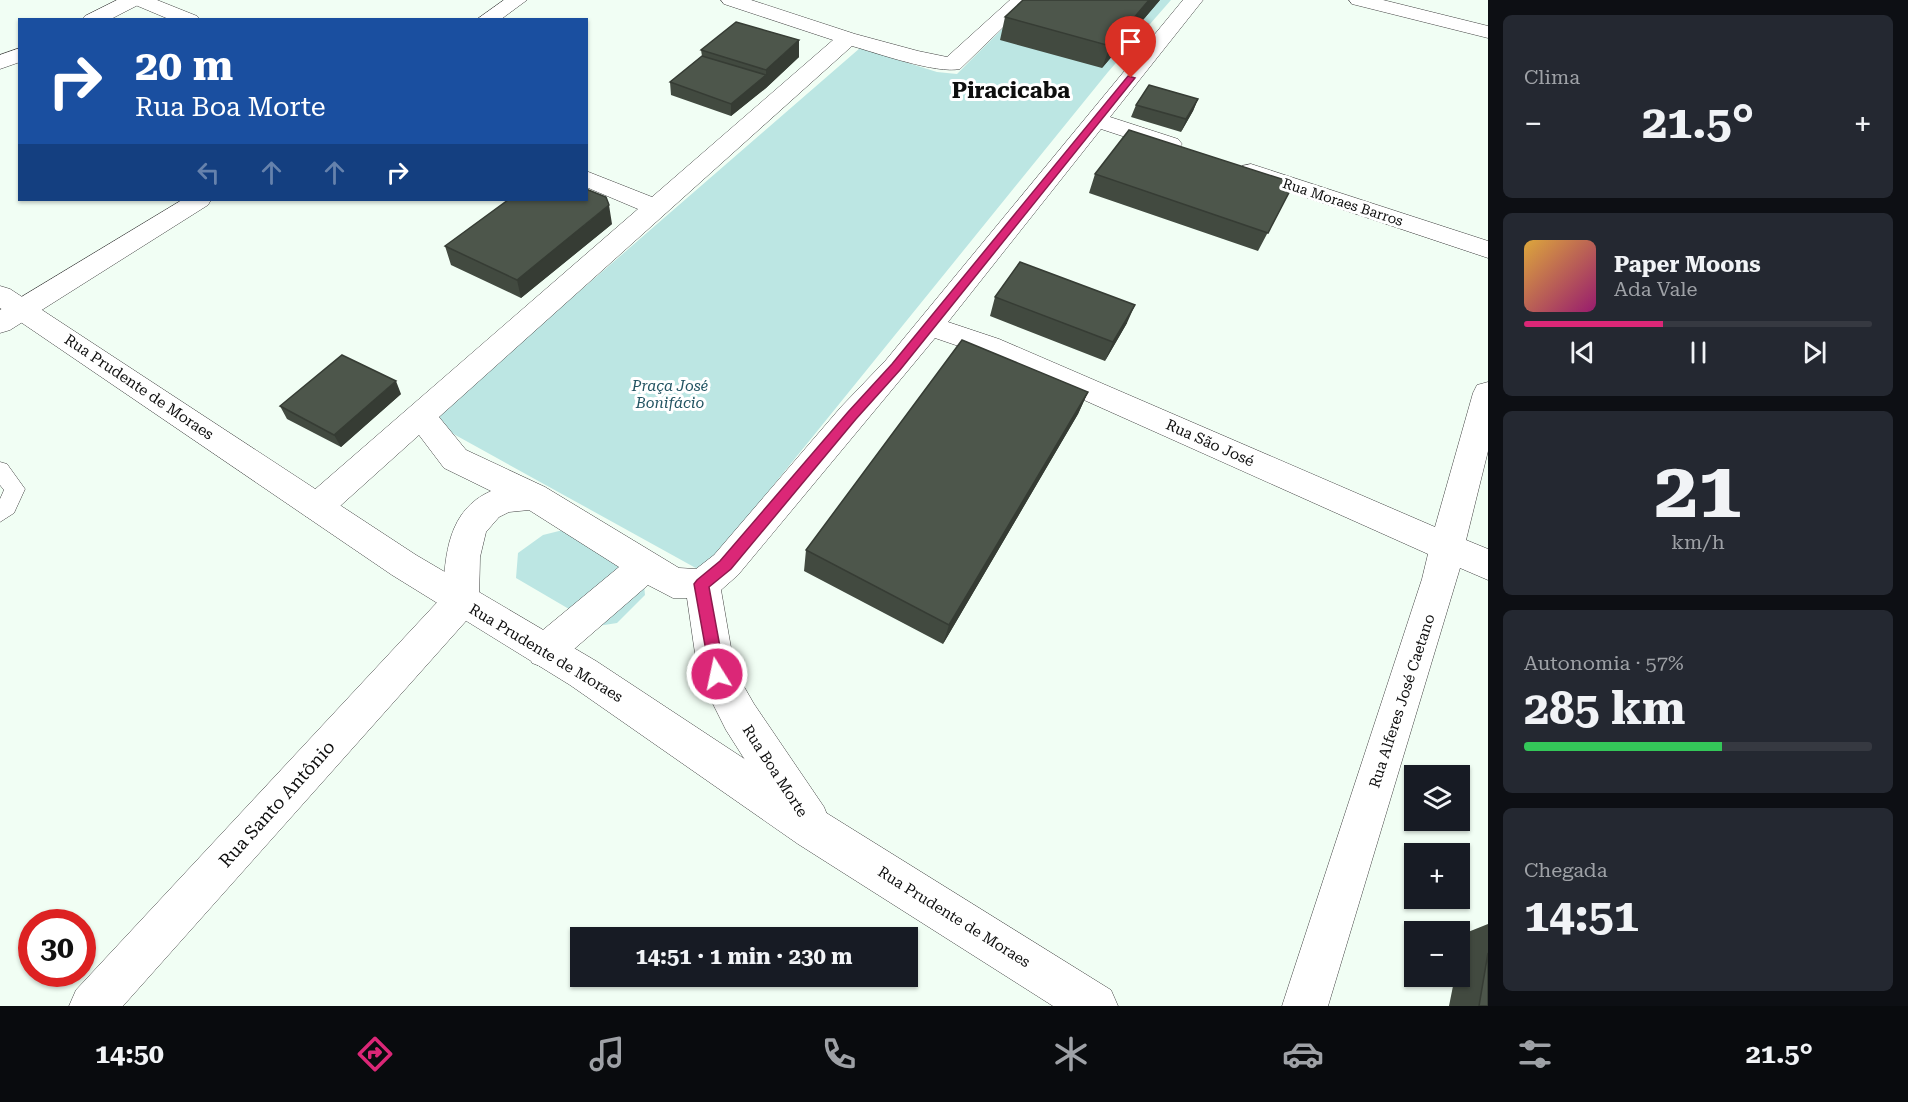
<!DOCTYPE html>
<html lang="pt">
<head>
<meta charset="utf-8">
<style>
  :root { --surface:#171b24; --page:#242831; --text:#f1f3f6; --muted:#9ea1a6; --line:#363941; --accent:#db2777 }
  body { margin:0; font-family:"Roboto Serif",serif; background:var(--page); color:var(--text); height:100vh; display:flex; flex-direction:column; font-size:22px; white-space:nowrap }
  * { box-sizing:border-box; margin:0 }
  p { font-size:20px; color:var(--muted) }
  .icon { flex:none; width:33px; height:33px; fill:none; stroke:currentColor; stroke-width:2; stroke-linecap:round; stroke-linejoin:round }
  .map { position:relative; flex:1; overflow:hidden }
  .details { display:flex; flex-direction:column; gap:15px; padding:15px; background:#0d0f14; width:420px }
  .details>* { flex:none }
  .hud { position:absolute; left:18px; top:18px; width:570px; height:183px; border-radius:0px; box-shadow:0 2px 4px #0004; background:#1a4fa0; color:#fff; overflow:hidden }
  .controls { position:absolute; left:1404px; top:765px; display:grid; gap:12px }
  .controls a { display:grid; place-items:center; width:66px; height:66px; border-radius:0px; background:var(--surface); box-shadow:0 2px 4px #0004; font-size:30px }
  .speed { position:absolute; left:18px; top:909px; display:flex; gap:12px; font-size:30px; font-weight:700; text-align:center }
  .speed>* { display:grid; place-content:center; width:78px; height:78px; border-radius:50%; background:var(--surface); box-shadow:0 2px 4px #0004; line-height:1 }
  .speed .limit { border:9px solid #d22; background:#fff; color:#111 }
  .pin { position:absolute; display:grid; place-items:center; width:51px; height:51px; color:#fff; margin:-62px -26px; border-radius:50% 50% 50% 0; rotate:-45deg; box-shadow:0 0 6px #0007 }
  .pin .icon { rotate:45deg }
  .me { position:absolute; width:66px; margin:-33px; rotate:350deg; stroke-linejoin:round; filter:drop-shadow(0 0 4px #0008) }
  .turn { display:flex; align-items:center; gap:21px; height:126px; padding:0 18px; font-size:27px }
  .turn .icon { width:78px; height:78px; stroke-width:2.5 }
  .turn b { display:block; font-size:42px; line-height:51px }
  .lanes { display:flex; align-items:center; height:57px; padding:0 18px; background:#0003; justify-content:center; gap:30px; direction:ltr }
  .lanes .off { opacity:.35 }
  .big { font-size:45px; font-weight:700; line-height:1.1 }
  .details .widget { flex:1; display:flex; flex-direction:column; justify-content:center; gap:9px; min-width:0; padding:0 21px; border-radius:9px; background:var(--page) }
  .details .dial { align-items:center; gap:0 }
  .dial b { font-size:78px; line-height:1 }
  .song { display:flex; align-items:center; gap:18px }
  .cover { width:72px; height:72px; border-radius:9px; background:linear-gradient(135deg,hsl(40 70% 55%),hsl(320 70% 35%)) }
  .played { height:6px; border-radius:3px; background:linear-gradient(90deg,var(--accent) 40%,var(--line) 40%) }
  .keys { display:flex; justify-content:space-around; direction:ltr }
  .heat { display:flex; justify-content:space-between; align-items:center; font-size:33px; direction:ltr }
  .charge { height:9px; border-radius:4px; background:linear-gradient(90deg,#34c759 57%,var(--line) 0) }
  .trip { position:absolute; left:570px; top:927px; width:348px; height:60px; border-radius:0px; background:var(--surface); box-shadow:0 2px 4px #0004; font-weight:700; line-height:60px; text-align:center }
  .dock { display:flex; height:96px; justify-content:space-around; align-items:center; background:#090b0e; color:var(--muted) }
  .dock .icon { width:42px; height:42px }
  .dock .active { color:var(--accent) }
  .dock b { font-size:27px; color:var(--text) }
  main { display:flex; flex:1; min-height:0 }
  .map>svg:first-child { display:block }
  .green { fill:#bce6e3 }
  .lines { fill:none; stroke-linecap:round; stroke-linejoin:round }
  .service-casing { stroke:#414141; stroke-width:1 }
  .minor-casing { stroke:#414141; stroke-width:1 }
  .tertiary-casing { stroke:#414141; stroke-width:1 }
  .service { fill:#fff; fill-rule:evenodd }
  .minor { fill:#fff; fill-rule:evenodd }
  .tertiary { fill:#fff; fill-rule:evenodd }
  .wall { fill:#424a40 }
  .shaded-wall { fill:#363c34 }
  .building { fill:#4d564b; stroke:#363c34; stroke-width:1.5 }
  .route { fill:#db2777; stroke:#8e194d; stroke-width:1.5 }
  .labels { text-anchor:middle; stroke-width:6; stroke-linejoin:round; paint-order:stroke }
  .far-street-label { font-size:14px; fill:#0e0e0e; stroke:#fff }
  .park-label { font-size:15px; font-style:italic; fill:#235462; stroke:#fff }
  .street-label { font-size:15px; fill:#0e0e0e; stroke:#fff }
  .near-street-label { font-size:18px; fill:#0e0e0e; stroke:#fff }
  .far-town-label { font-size:22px; font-weight:bold; fill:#0e0e0e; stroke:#fff }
</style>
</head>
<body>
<main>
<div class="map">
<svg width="1488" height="1006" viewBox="0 0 1488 1006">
  <rect width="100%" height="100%" fill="#f1fef4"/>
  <path class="green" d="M1031 0H1171L1108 72 703 572 430 421 860 48 937 72 957 74Z
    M579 526 642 565 645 595 617 623 598 626 516 578 518 553 543 535Z"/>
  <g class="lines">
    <defs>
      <path id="service" d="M0 462 7 464 25 489 14 513 0 522V499L4 490 0 485Z"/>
      <path id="minor" d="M130 0H157L197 16 200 20H171L133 4Z
        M504 0H527L500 20H476Z
        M721 0H751L855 34 918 51 947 57 1010 0H1031L960 69C936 74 877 53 852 46L439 417 466 450 545 487 679 568 696 569 714 555 841 407 886 360 1183 0H1203L1110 117 1178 139 1182 144 1178 149 1170 151 1162 149 1101 129 948 322 999 339 1435 527 1473 393 1477 385 1488 382V451L1466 540 1488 549V580L1460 568 1328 1006H1282L1422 579 1428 554 979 353 935 338 738 575 721 590 735 671 754 704 824 807 830 822 824 837 809 843 794 837 726 730 698 674 687 598H673L648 585 558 663 545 668 532 663 527 651 532 639 619 567 529 510 509 512 499 517 486 532 480 557 479 601 474 612 123 1006H69L76 990 443 596C445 554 448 510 491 491L444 468 419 435 329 516 317 520 305 516 300 507 305 498 638 209 586 187V171L652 197 833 40 724 4Z
        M1251 164 1488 241V258L1242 176 1239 171 1242 166Z
        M182 200H211L208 205 10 330 0 333V310Z"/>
      <path id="tertiary" d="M117 0H143L140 4 109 20H82L85 16Z
        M1349 0H1383L1488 26V38L1352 4Z
        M20 48V62L0 69V55Z
        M0 286 10 289 416 555 596 661 828 814 1111 990 1118 1006H1053L798 844 570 685 392 575 0 308Z"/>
    </defs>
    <use href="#service" class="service-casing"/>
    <use href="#minor" class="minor-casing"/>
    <use href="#tertiary" class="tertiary-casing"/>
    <use href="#service" class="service"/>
    <use href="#minor" class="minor"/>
    <use href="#tertiary" class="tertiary"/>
  </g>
  <path class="wall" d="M1160 0 1102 68 1000 40 1005 17Z
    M701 50 799 57 766 88 731 116 671 95 670 82 702 56Z
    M1198 99 1193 111 1181 132 1131 117 1136 105Z
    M1095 174 1294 183 1258 251 1089 193Z
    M612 224 521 298 451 265 445 246Z
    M995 297 1127 323 1105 361 990 316Z
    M1088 392 1078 414 943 644 804 571 806 550Z
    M401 394 341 447 287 419 280 406Z
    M1488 924V1006H1449L1455 976H1460V952L1463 934Z"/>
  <path class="shaded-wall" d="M1149 0H1160L1102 68 1110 46Z
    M799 40V57L766 88V70Z
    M766 75V88L731 116V104Z
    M1198 99 1193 111 1181 132 1186 119Z
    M609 205 612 224 521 298 517 280Z
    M1135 305 1127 323 1105 361 1113 342Z
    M396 381 401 394 341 447 334 435Z
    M1088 392 1078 414 943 644 949 625Z"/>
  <path class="building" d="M1023 0H1149L1110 46 1005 17Z
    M736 22 799 40 766 70 701 50Z
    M702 56 766 75 731 104 670 82Z
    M1149 85 1198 99 1186 119 1136 105Z
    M1129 130 1294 183 1268 233 1095 174Z
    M586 189 606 197 609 205 517 280 445 246 508 200H586Z
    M1020 262 1135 305 1113 342 995 297Z
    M962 340 1088 392 949 625 806 550Z
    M342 355 396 381 334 435 280 406Z
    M1488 953V1006H1479Z"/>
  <path class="route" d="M1128 76 1135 78 900 370 856 419 731 569 709 587 725 674 722 679 717 681 711 679 694 584 697 580 720 561 848 412 892 364Z"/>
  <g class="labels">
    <g class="far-street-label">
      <text transform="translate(1343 202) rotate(18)" y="5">Rua Moraes Barros</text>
    </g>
    <g class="park-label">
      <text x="670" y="391">Praça José<tspan x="670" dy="17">Bonifácio</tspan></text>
    </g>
    <g class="street-label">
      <text transform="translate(139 387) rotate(34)" y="5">Rua Prudente de Moraes</text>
      <text transform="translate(1210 443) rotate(24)" y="5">Rua São José</text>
      <text transform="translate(546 653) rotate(31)" y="5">Rua Prudente de Moraes</text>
      <text transform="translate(1402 701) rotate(-72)" y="5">Rua Alferes José Caetano</text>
      <text transform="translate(775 771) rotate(57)" y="5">Rua Boa Morte</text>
      <text transform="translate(954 917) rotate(32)" y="5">Rua Prudente de Moraes</text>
    </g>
    <g class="near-street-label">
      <text transform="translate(277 804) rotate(-48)" y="6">Rua Santo Antônio</text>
    </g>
    <g class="far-town-label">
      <text x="1011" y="98">Piracicaba</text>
    </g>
  </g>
</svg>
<div class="controls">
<a><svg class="icon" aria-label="layers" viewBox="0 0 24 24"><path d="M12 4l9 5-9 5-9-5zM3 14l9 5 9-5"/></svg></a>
<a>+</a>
<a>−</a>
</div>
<div class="speed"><div class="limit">30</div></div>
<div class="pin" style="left:1131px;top:78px;background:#d93025"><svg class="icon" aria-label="arrive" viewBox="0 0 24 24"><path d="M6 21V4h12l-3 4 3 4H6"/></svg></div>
<svg class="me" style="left:717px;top:674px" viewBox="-20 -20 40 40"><circle r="17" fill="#db2777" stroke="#fff" stroke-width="3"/><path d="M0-11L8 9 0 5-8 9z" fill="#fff"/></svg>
<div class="trip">14:51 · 1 min · 230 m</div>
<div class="hud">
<div class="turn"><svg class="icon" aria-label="right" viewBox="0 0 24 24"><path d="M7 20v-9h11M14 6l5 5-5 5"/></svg><div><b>20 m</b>Rua Boa Morte</div></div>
<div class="lanes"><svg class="icon off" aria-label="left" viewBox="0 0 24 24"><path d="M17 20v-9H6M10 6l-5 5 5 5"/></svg><svg class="icon off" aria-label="ahead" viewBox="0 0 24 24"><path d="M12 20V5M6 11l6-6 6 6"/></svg><svg class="icon off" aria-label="ahead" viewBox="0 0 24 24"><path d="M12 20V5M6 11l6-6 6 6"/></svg><svg class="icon" aria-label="right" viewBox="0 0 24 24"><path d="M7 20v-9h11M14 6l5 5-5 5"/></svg></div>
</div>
</div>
<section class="details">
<div class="widget"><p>Clima</p>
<div class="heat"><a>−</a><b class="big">21.5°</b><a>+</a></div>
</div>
<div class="widget">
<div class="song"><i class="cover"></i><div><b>Paper Moons</b><p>Ada Vale</p></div></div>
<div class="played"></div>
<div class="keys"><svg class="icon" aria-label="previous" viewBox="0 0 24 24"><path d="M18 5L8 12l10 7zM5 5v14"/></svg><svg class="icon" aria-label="pause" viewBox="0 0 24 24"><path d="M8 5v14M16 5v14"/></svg><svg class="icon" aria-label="next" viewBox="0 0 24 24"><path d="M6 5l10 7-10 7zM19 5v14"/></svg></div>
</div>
<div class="widget dial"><b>21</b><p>km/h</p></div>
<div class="widget"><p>Autonomia · 57%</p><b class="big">285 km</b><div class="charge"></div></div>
<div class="widget"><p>Chegada</p><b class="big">14:51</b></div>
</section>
</main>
<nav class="dock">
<b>14:50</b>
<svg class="icon active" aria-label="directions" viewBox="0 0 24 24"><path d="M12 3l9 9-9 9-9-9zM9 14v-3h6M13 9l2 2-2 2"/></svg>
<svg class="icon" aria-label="music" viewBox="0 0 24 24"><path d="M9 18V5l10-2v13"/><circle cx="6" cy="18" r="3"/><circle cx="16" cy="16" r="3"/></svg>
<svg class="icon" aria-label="phone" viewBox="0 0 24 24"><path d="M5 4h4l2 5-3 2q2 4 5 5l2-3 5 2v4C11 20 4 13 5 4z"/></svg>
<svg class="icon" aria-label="climate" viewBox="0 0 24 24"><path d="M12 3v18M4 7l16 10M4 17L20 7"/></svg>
<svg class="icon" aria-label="car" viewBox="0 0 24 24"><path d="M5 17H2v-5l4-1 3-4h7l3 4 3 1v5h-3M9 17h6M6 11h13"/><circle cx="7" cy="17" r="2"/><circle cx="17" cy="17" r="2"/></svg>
<svg class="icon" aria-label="filters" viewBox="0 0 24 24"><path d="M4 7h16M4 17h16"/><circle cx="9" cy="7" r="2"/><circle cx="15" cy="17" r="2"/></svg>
<b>21.5°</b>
</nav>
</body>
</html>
